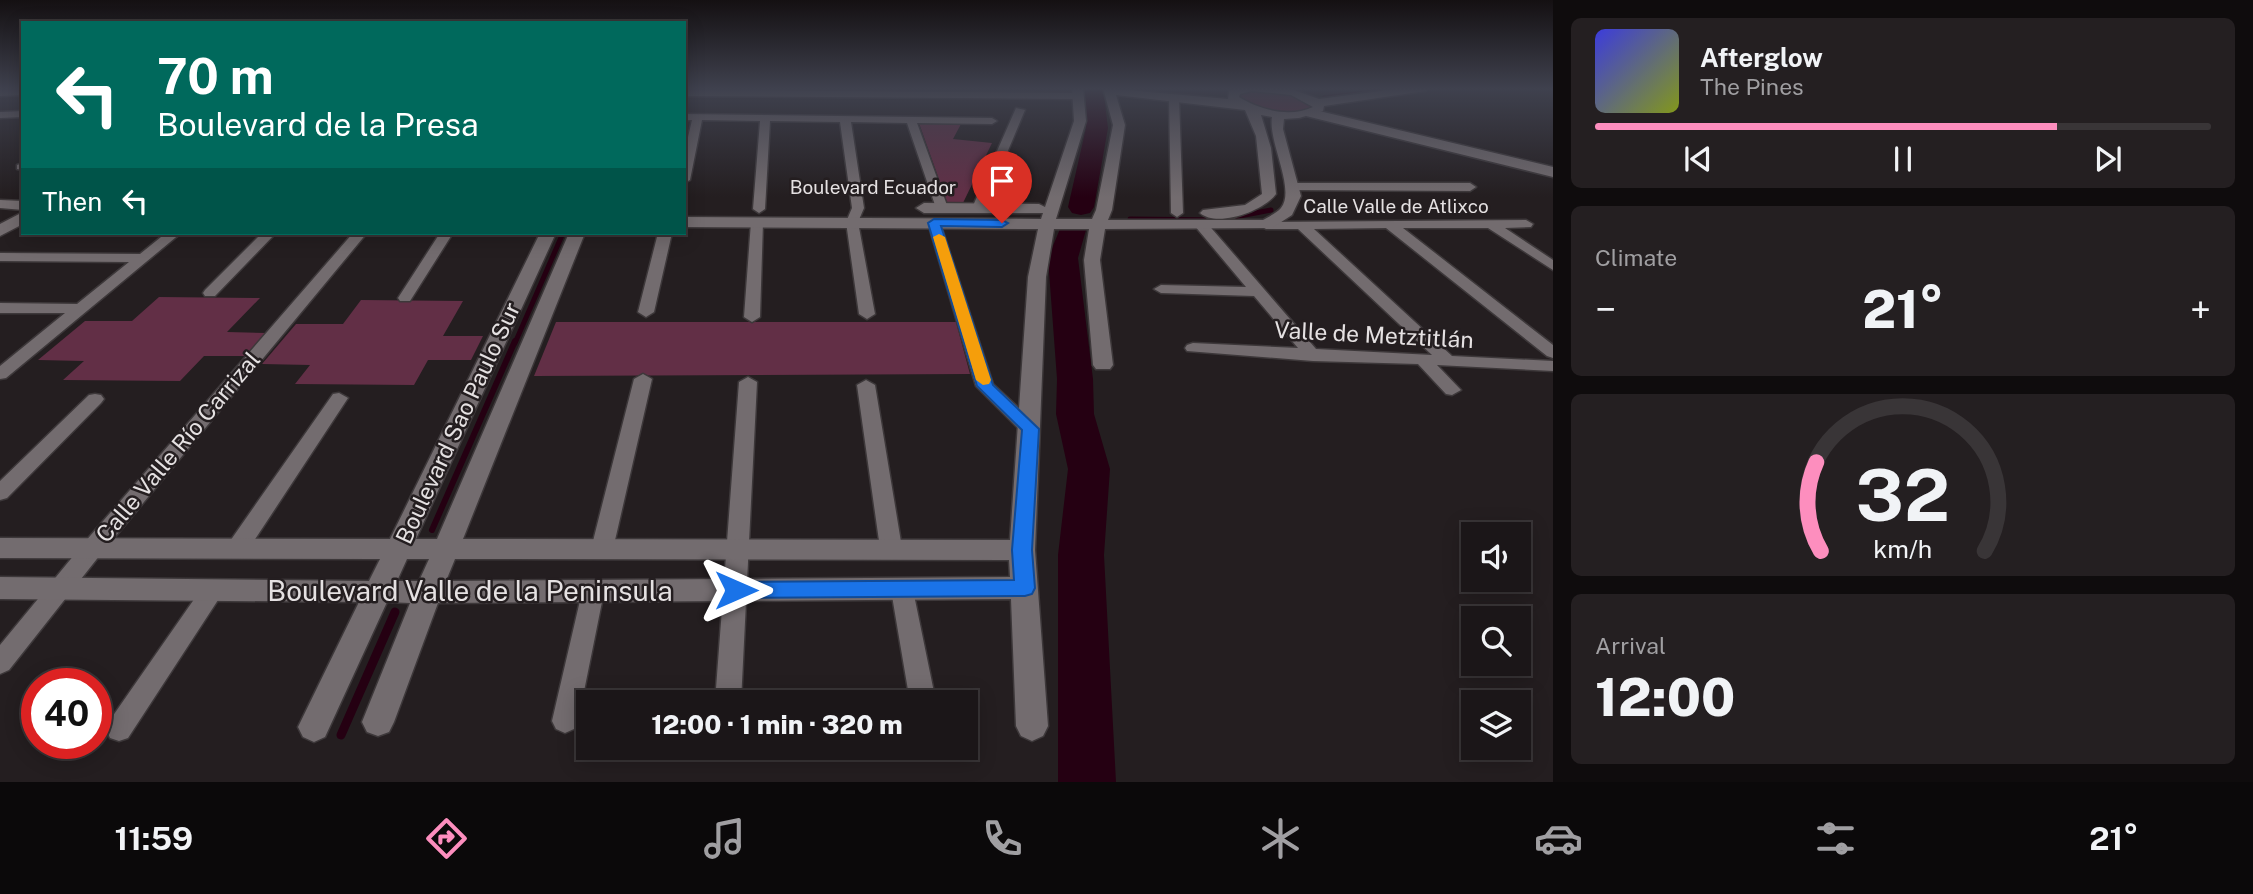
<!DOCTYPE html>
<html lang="en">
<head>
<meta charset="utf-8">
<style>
  :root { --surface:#1b1618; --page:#241f21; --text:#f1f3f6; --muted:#a09fa2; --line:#393537; --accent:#fd8ebe }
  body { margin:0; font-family:"Public Sans",sans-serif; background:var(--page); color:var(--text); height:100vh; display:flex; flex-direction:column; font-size:26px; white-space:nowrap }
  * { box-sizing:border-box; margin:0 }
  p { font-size:23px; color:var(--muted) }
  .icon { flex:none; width:38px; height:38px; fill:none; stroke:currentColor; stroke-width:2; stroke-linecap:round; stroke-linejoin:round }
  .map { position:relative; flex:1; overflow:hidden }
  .sheet { display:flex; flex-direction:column; gap:18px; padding:18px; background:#0f0c0d; width:700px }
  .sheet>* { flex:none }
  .guide { position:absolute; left:21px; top:21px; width:665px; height:214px; border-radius:0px; box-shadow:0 4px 18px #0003,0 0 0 2px var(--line); background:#00695c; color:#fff; overflow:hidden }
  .buttons { position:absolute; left:1461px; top:522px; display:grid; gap:14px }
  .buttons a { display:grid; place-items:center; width:70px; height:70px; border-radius:0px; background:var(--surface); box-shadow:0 4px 18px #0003,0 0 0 2px var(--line); font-size:35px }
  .speed { position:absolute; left:21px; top:668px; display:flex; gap:14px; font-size:35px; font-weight:700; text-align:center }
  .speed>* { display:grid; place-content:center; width:91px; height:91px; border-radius:50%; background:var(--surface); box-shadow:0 4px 18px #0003,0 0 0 2px var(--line); line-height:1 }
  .speed .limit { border:10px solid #d22; background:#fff; color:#111 }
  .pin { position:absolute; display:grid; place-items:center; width:60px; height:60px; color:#fff; margin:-72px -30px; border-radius:50% 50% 50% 0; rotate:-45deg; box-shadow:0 0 7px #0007 }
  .pin .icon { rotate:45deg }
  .me { position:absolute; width:77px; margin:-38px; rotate:90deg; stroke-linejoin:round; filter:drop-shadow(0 0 5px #0008) }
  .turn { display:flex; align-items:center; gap:24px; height:147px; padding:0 21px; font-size:32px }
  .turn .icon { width:91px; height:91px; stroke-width:2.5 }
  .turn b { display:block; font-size:49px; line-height:60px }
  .then { display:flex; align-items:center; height:66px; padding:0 21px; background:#0003; gap:14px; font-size:26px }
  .big { font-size:52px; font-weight:800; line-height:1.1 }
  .sheet .widget { flex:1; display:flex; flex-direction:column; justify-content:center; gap:10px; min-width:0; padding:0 24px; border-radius:10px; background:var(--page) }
  .sheet .dial { align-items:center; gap:0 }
  .dial svg { height:182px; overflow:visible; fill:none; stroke:var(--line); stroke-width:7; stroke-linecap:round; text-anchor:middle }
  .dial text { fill:var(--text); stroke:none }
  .song { display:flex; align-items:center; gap:21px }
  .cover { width:84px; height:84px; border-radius:10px; background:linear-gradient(135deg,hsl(240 70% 55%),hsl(70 70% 35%)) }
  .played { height:7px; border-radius:4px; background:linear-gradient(90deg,var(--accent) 75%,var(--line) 75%) }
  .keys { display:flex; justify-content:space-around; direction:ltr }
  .heat { display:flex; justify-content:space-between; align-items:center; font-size:38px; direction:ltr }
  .trip { position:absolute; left:576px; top:690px; width:402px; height:70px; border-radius:0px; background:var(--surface); box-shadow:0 4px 18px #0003,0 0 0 2px var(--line); font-weight:800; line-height:70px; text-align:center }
  .tab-bar { display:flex; height:112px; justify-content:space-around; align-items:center; background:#0b090a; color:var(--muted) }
  .tab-bar .icon { width:49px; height:49px }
  .tab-bar .current { color:var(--accent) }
  .tab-bar b { font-size:32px; color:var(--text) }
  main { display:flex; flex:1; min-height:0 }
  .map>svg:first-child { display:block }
  .green { fill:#622f46 }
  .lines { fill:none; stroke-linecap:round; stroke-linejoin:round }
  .stream-far3 { stroke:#250012; stroke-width:3.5 }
  .stream-far2 { stroke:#250012; stroke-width:5 }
  .stream-far1 { stroke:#250012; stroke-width:6 }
  .stream { stroke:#250012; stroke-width:9 }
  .river { fill:#250012; fill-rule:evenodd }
  .minor-casing { stroke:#3d383a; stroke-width:3 }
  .tertiary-casing { stroke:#3d383a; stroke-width:3 }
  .secondary-casing { stroke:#3d383a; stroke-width:3 }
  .minor { fill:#736c6f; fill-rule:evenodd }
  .tertiary { fill:#736c6f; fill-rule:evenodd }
  .secondary { fill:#736c6f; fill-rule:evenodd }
  .route { fill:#1a73e8; stroke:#114b97; stroke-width:2 }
  .slow { fill:#f59e0b }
  .labels { text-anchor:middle; stroke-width:5; stroke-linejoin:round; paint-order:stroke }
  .far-street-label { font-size:19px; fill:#e5e1e2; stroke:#241e20 }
  .street-label { font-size:23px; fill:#e5e1e2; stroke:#241e20 }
  .near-street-label { font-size:28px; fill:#e5e1e2; stroke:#241e20 }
</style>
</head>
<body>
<main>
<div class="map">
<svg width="1553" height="782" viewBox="0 0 1553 782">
  <rect width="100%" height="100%" fill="#241e20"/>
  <path class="green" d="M1249 90H1282L1316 104 1312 110C1286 113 1264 111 1240 99L1242 92Z
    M919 123 961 124 953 139 992 143 962 205H948Z
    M159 297 260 298 227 332 267 333 247 356H204L180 381 63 380 84 361 38 360 85 321H132Z
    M361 300 463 301 443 336H483L471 360H428L414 385 295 384 310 365 262 364 296 324H343Z
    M556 322H956L970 374 534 376Z"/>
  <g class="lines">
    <path class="stream-far3" d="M1130 90 1149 92
      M1324 97 1396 88"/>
    <path class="stream-far2" d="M1082 198 1089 203
      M1130 219 1219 220 1271 210
      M515 343 563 233"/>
    <path class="stream-far1" d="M432 530 515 341"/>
    <path class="stream" d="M341 735 395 612"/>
    <path class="river" d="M1083 88H1103L1108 128 1094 207 1090 213 1081 215 1072 213 1068 207 1086 128Z
      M1072 222 1082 224 1086 230 1078 258 1093 379 1094 414 1110 469 1104 555 1116 782H1058V555L1068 469 1056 414 1057 379 1048 258 1062 224Z"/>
    <defs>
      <path id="minor" d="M23 89V95L0 96V90Z
        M684 90 1077 93 1082 96 1077 99 684 96Z
        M1174 95 1179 98 1183 213 1177 217 1171 213 1169 98Z
        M1016 108 1025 110 984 208 978 212 974 211 972 208Z
        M23 111V117L0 118V112Z
        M684 114 992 118 997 121 992 124 917 123 948 208 942 212 936 208 907 123 851 122 864 208 858 222 875 314 867 319 859 314 846 222 852 208 840 122 770 121 765 209 759 213 753 209 760 121 702 120 690 180 684 183V154L692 120H684Z
        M23 163V170L17 169V165Z
        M1292 183H1470L1476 187 1470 191 1288 190V184Z
        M757 218 763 222 760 317 752 322 744 317 751 222Z
        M934 219 940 223 993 384 1037 425 1039 429 1037 433H1023L976 386 928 223Z
        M1526 220 1533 224 1531 227 1505 228 1553 260V270L1488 228H1403L1553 345V358L1547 356 1386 228 1314 229 1452 356 1553 361V371L1437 365 1461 390 1452 395 1446 394 1418 364 1313 361 1187 351 1185 348 1187 345 1193 343 1298 348 1254 296 1161 293 1154 289 1161 285 1246 287 1194 225 1201 221 1206 222 1316 349 1432 355 1298 229H1266L1259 225 1261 222Z
        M166 233H181L6 378 0 379V366L65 313H0V303L77 304 129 262 0 261V253L140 254Z
        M262 233H276L215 296H205L203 293 205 290Z
        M353 233H367L100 555 9 670 0 674V645L84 543Z
        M440 233H453L410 301H400L398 298Z
        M658 233H672L654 312 646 317 638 312Z
        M643 374 652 379 613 549 610 555 602 557 594 555 591 549 634 379Z
        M748 377 757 382 741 702H715L739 382Z
        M866 380 875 385 902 548 899 554 891 556 883 554 880 548 857 385Z
        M339 393 348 398 244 556 236 558 228 556 225 550 228 544 333 394Z
        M95 394 101 395 104 399 101 403 7 498 0 500V481L89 395Z
        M902 581 910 584 913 590 936 702H910L891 590 894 584Z
        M212 582 220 585 223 591 220 597 128 738 119 741 110 738 106 729 110 720 204 585Z
        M593 583 601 586 604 592 578 721 574 729 565 733 556 729 552 721 582 592 585 586Z"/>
      <path id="tertiary" d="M1072 88H1083L1086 121 1056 219H1092L1096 210 1113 125 1103 88 1228 99 1229 91 1235 88H1288L1319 99 1404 88H1431L1425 91 1324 106 1323 111 1299 118 1284 119 1283 129 1301 196 1292 215 1272 228 1105 229 1100 260 1113 365 1110 369H1096L1093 365 1084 260 1089 229H1054L1046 277 1035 550 1048 726 1043 736 1032 741 1021 736 1016 726 1011 599 438 603 394 722 389 732 378 736 367 732 362 722 410 603 387 602 325 737 314 742 303 737 298 727 359 602 0 599V577L369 581 380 559 0 558V538L390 539 540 233H556L416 539H437L569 233H585L463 539 1010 540 1028 277 1038 229 684 227V217L1041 219 1043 213H924L916 208 924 203 1039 204 1045 207 1074 121ZM1252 91 1291 95 1313 107C1290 118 1260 110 1239 97L1240 94ZM1116 95 1245 110 1256 136 1262 194 1245 205 1203 210 1200 213C1217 228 1264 211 1276 194L1271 148 1261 115 1272 117C1268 142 1296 189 1281 208 1277 213 1268 217 1263 220H1108L1112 210 1125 125ZM407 559H429L419 581H397ZM455 559 1009 560 1010 577 446 581Z
        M0 200 23 201V210L0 208Z"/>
      <path id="secondary" d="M1311 109 1553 167V177L1306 116 1304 113Z
        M23 212V224L0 236V224Z"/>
    </defs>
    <use href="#minor" class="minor-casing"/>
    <use href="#tertiary" class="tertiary-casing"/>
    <use href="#secondary" class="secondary-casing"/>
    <use href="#minor" class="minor"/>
    <use href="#tertiary" class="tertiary"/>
    <use href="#secondary" class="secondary"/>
  </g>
  <linearGradient id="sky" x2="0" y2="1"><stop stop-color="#141012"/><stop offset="0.45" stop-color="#3f414e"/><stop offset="1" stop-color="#3f414e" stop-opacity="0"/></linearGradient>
  <rect width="1553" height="197" fill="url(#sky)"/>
  <path class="route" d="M934 219 1002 220 1008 223 1002 227 941 226 993 385 1039 429 1032 550 1035 588 1032 594 1025 596 736 598 728 596 725 590 728 584 736 582 1014 580 1012 550 1022 430 977 386 928 223Z"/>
  <path class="slow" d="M939 234 945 237 991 380 989 384 983 385 976 380 933 237Z"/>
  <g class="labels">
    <g class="far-street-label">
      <text x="873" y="194">Boulevard Ecuador</text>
      <text x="1396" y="213">Calle Valle de Atlixco</text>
    </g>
    <g class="street-label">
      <text transform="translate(1374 335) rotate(3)" y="8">Valle de Metztitlán</text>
      <text transform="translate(458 423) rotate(-65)" y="8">Boulevard Sao Paulo Sur</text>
      <text transform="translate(178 447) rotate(-50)" y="8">Calle Valle Río Carrizal</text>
    </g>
    <g class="near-street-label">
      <text x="470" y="601">Boulevard Valle de la Peninsula</text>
    </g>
  </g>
</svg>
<div class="buttons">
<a><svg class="icon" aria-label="sound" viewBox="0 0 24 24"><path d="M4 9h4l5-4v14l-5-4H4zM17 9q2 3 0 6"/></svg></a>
<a><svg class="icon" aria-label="search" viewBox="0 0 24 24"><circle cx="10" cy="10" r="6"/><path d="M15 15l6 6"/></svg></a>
<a><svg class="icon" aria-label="layers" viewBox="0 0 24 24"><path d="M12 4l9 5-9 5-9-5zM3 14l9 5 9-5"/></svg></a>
</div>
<div class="speed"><div class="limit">40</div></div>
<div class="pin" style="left:1002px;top:223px;background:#d93025"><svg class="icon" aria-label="arrive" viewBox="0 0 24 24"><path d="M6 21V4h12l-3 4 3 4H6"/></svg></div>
<svg class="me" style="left:736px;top:590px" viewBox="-20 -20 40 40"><path d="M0-17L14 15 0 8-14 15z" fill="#1a73e8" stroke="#fff" stroke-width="4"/></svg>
<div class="trip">12:00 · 1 min · 320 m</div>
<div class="guide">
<div class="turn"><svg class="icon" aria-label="left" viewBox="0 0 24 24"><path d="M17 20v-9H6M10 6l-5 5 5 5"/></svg><div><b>70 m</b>Boulevard de la Presa</div></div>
<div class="then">Then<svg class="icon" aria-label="left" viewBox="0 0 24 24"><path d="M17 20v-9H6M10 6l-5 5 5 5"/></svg></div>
</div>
</div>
<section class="sheet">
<div class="widget">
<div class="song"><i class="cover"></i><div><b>Afterglow</b><p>The Pines</p></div></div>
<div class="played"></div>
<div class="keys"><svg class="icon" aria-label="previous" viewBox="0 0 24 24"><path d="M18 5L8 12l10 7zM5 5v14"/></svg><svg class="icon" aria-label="pause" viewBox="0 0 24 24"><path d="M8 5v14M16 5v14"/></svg><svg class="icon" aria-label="next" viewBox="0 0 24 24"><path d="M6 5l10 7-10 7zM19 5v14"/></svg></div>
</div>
<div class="widget"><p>Climate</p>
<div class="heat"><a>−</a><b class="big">21°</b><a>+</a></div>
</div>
<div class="widget dial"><svg viewBox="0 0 100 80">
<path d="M14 69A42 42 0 1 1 86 69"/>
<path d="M14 69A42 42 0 0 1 12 30" stroke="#fd8ebe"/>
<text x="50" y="56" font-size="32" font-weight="700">32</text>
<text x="50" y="72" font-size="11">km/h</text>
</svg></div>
<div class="widget"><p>Arrival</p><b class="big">12:00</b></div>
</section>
</main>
<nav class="tab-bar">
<b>11:59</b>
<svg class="icon current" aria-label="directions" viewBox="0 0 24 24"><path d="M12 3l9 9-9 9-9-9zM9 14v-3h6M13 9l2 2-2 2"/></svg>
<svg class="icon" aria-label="music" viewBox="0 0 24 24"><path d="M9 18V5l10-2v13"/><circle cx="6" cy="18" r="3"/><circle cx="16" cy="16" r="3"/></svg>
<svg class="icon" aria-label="phone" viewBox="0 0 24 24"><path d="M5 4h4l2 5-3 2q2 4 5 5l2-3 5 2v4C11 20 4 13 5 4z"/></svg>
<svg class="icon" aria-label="climate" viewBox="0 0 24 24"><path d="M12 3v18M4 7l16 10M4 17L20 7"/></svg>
<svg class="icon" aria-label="car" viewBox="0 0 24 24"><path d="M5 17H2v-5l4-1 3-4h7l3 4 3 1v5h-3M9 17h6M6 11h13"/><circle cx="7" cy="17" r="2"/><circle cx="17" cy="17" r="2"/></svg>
<svg class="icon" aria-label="filters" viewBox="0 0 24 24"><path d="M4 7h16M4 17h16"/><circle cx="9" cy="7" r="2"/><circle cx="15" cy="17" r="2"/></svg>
<b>21°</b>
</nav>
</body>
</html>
